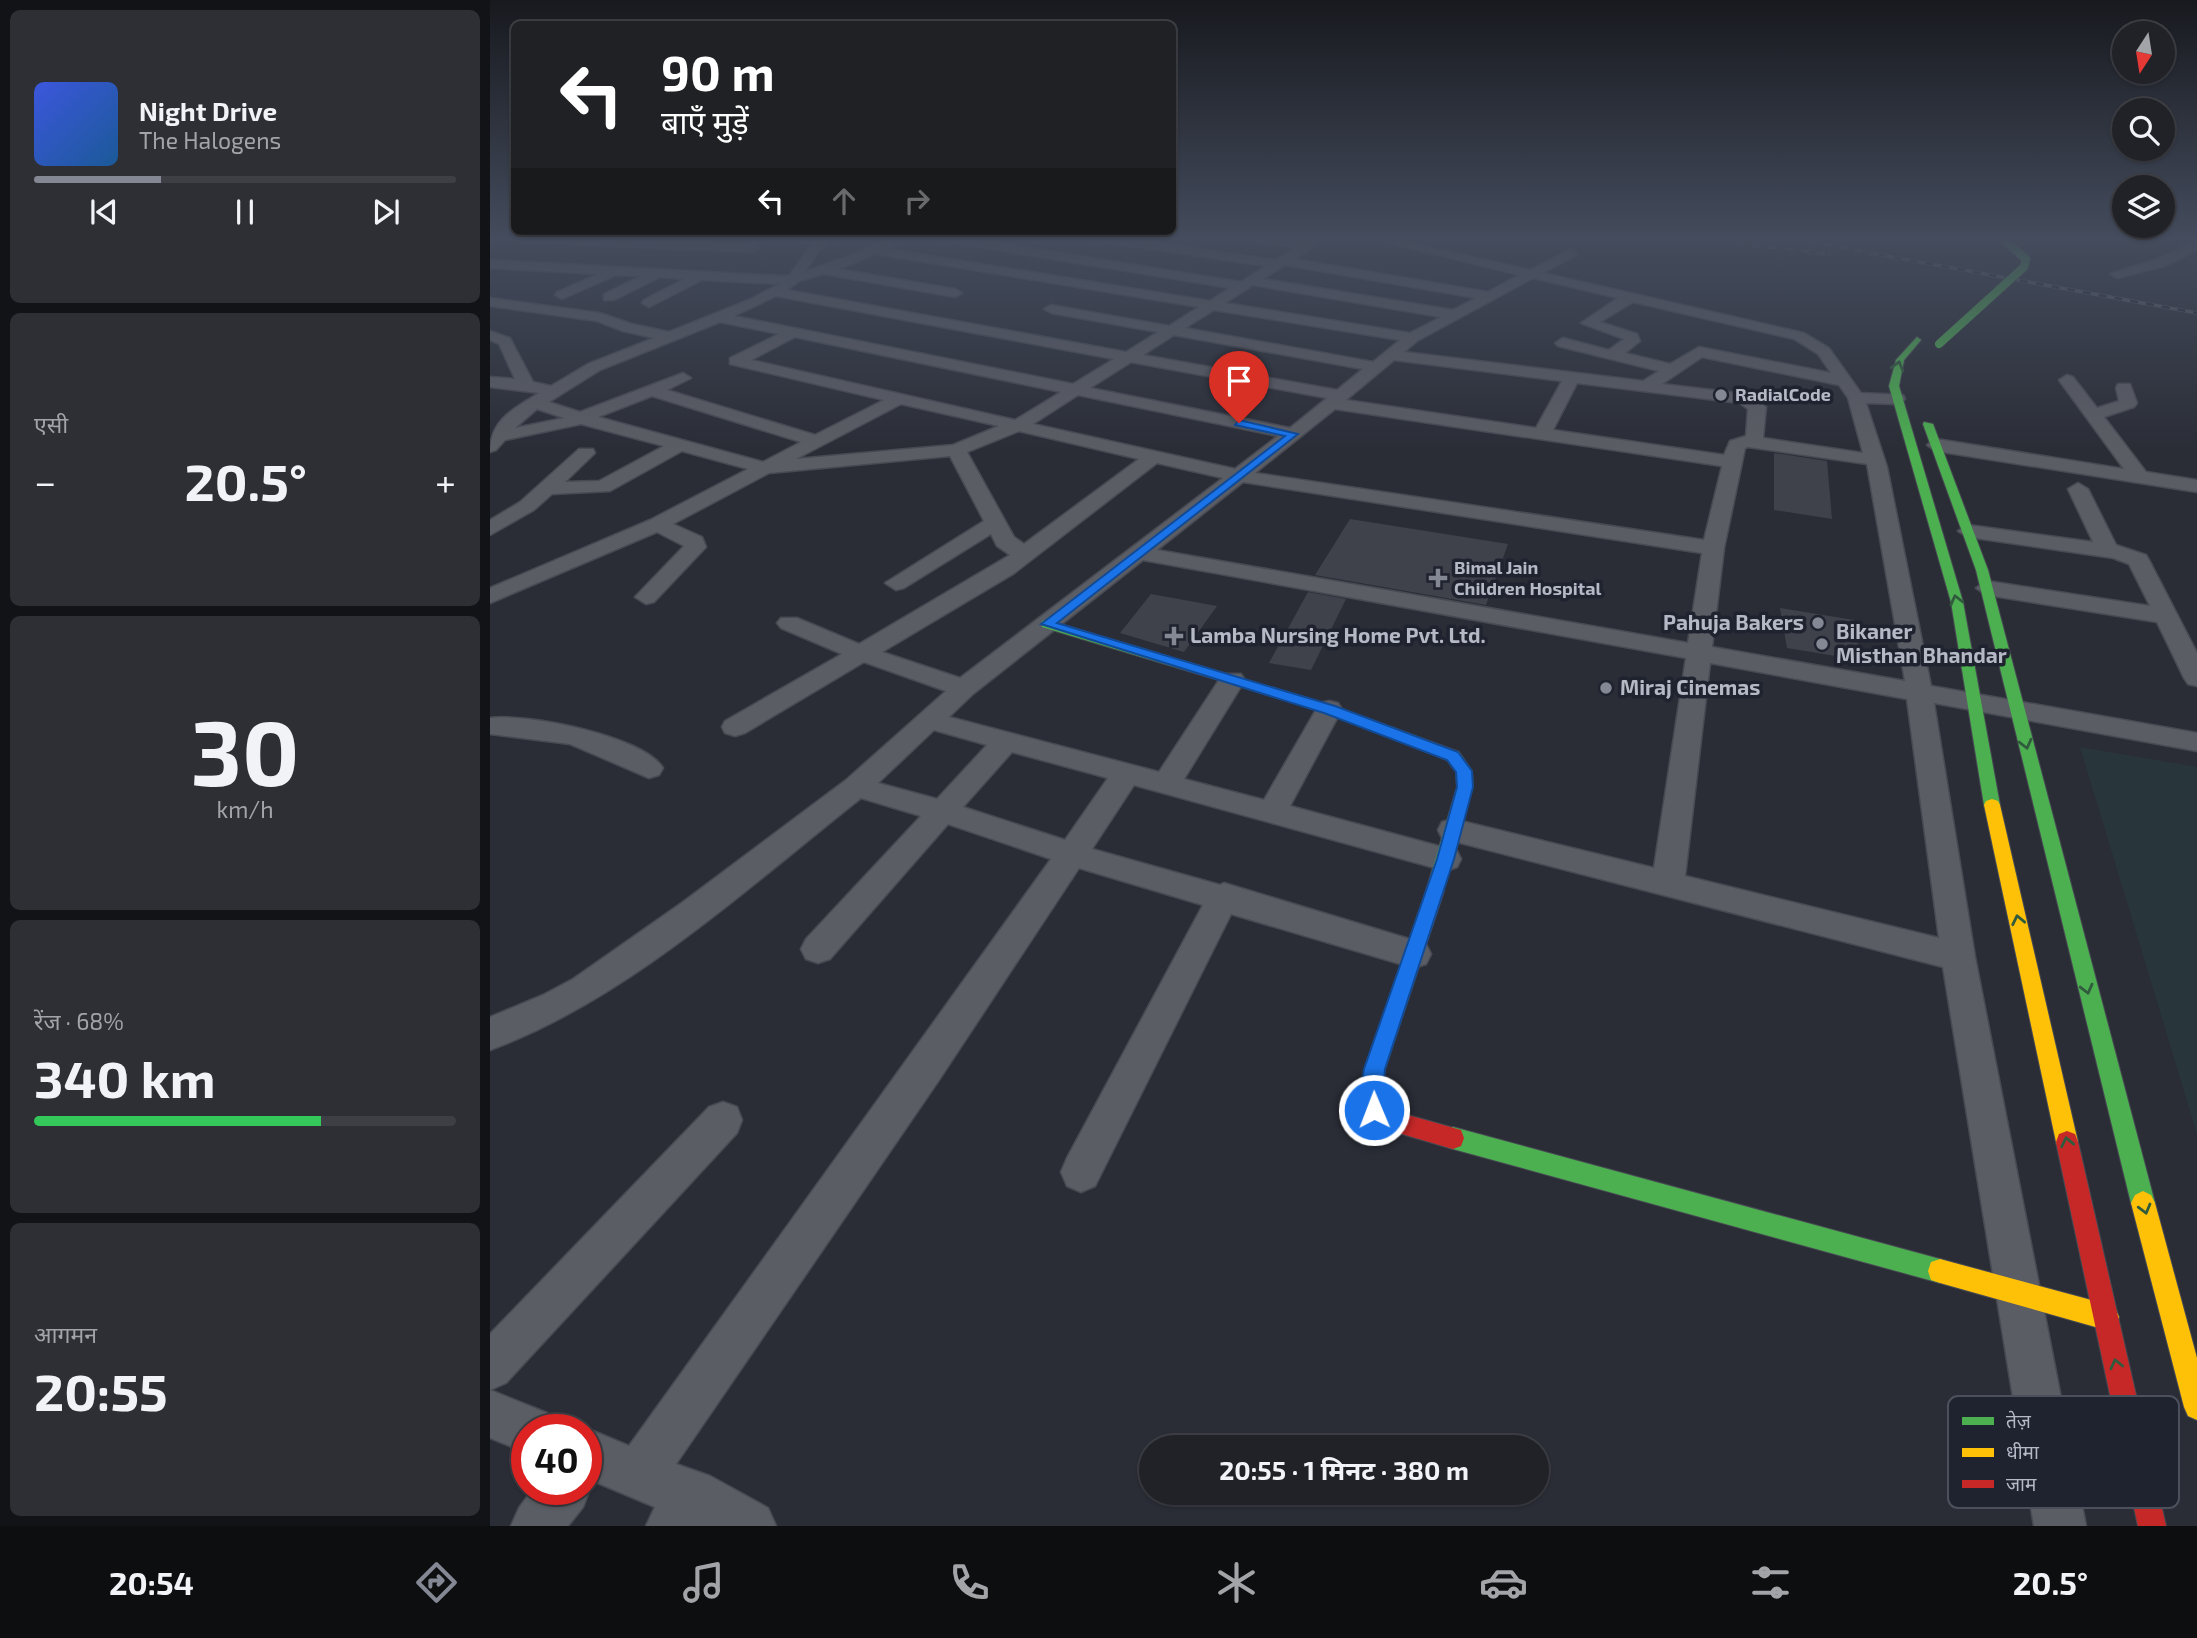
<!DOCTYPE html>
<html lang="hi">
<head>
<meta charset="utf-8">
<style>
  :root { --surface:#202228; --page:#2d2f34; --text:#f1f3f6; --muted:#a2a4a8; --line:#3d3f45; --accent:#848894 }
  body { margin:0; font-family:"Exo 2","Noto Sans Devanagari",sans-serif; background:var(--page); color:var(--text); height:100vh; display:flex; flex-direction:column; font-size:26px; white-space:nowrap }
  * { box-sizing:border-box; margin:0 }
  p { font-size:23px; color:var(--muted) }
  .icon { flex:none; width:38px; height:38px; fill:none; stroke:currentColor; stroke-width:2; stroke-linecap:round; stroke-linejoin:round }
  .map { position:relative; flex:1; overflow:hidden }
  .side { display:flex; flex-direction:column; gap:10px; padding:10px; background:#121316; width:490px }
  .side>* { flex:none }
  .top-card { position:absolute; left:21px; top:21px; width:665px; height:214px; border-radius:10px; box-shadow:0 2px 5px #0004,0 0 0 2px var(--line); background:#202124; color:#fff; overflow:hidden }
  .needle { width:46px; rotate:192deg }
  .tools { position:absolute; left:1622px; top:21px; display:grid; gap:14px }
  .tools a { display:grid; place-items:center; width:63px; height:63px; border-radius:50%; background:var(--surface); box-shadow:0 2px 5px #0004,0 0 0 2px var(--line); font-size:35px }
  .speed { position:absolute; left:21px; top:1414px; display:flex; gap:14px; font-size:35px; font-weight:700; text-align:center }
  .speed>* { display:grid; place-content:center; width:91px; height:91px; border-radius:50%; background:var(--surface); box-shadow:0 2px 5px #0004,0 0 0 2px var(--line); line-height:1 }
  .speed .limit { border:10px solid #d22; background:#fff; color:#111 }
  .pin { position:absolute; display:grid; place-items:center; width:60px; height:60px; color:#fff; margin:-72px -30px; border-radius:50% 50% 50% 0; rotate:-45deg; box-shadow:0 0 7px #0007 }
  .pin .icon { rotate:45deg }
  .me { position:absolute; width:77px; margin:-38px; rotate:359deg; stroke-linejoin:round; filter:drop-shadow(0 0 5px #0008) }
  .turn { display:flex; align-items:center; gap:24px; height:147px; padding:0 35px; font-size:32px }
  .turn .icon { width:91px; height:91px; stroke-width:2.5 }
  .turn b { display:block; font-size:49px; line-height:60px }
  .lanes { display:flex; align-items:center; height:66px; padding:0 35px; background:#0003; justify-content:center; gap:35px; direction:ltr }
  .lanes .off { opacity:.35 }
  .big { font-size:52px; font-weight:700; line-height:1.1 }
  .side .tile { flex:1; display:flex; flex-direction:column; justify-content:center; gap:10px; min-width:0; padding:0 24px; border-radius:10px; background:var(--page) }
  .side .dial { align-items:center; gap:0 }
  .dial b { font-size:91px; line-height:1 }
  .song { display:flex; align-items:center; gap:21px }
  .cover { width:84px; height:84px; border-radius:10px; background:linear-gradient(135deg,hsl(230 70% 55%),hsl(210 70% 35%)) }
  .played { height:7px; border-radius:4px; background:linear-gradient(90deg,var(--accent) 30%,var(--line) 30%) }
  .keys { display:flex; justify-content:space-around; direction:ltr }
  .heat { display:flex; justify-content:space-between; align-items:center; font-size:38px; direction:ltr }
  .charge { height:10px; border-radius:5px; background:linear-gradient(90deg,#34c759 68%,var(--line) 0) }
  .trip { position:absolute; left:649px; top:1435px; width:410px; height:70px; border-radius:35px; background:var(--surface); box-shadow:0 2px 5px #0004,0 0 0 2px var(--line); font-weight:700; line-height:70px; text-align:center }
  .tab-bar { display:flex; height:112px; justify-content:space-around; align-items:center; background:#0d0e10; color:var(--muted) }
  .tab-bar .icon { width:49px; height:49px }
  .tab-bar .current { color:var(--accent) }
  .tab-bar b { font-size:32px; color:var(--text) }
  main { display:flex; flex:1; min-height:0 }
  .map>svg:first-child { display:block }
  .green { fill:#28353a }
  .building { fill:#3f424a }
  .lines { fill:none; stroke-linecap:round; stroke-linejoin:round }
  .street-casing { stroke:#484a53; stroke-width:3 }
  .fast-casing { stroke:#484a53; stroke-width:2 }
  .slow-casing { stroke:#484a53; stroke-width:2 }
  .jam-casing { stroke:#484a53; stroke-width:2 }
  .street { fill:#5b5d64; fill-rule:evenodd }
  .fast { fill:#4caf50; fill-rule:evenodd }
  .slow { fill:#ffc107; fill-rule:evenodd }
  .jam { fill:#c62828; fill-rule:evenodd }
  .rail-casing { stroke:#595b62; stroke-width:3.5 }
  .rail { stroke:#1f2330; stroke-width:2.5; stroke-dasharray:8; stroke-linecap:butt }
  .fast-bridge-casing { stroke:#484a53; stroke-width:9; stroke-linecap:butt }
  .fast-bridge { stroke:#4caf50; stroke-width:8 }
  .oneway { stroke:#315b3d }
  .route { fill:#1a73e8; stroke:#114b97; stroke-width:2 }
  .poi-dot { fill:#848894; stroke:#1f2330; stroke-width:2.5 }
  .labels { text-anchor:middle; stroke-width:7; stroke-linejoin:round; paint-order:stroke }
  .far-poi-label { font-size:18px; font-weight:bold; fill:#b5b9c6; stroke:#1f2330; text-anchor:start }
  .poi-label { font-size:21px; font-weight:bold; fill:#b5b9c6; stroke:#1f2330; text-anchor:start }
  .key { fill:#1f2330; stroke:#4c505d; stroke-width:2 }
  .key-label { font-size:19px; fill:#b5b9c6 }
</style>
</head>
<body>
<main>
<section class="side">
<div class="tile">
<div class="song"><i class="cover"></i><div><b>Night Drive</b><p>The Halogens</p></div></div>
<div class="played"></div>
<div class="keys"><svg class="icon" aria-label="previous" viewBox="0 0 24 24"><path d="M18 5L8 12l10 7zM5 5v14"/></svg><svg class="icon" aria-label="pause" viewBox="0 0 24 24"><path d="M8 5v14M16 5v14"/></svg><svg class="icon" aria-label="next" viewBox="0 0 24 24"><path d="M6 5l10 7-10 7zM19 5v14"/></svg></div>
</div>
<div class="tile"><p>एसी</p>
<div class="heat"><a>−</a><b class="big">20.5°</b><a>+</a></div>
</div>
<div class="tile dial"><b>30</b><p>km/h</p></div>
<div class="tile"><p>रेंज · 68%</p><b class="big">340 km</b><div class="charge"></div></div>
<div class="tile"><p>आगमन</p><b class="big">20:55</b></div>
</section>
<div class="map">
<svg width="1707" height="1526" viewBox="0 0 1707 1526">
  <rect width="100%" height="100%" fill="#2a2d36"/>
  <path class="green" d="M1590 747 1707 767V1134Z"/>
  <path class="building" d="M1284 453 1337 461 1342 519 1284 510Z
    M860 519 1018 544 996 605 825 575Z
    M818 592 856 599 821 670 779 663Z
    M661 594 727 606 694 652 630 633Z
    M1290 608 1364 620 1367 641 1376 661 1297 648Z"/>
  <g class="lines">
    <defs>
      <path id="street" d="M0 237 263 244 269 248 263 252 0 241Z
        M332 237H345L328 252 315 272 400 240 406 244 399 249 720 301 740 288 452 241 446 237H471L751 282 776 266 606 241 600 237H627L786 260 807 247 756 241 750 237 817 241 824 237H838L805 259 998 292 1029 275 875 237H895L1040 270 1081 249 1087 253 1085 256 1053 273 1314 333 1339 348 1371 393 1413 395 1415 399 1407 404 1376 403 1397 467 1441 686 1707 733V751L1444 703 1485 957 1596 1526H1544L1453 967 963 841 952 838 948 830 952 822 963 819 1164 868 1196 658 653 560 483 694 459 717 669 772 733 674H751L755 680 694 779 774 800 830 703 839 701 848 703 852 709 800 806 967 851 971 859 967 867 956 871 644 785 602 849 730 885 734 883 936 944 941 954 936 964 924 968 741 914 605 1186 591 1192 577 1186 571 1172 577 1158 713 905 589 868 449 1080 186 1464 220 1476 278 1508 286 1526H156L165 1507 96 1478V1430H91L96 1428 139 1446 561 859 458 824 340 959 328 963 316 959 311 949 316 939 431 816 371 798C257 888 136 1000 0 1050V1017L53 995 83 979 193 902 356 780 456 691 374 662 255 733 245 736 235 733 232 727 235 721 352 654 291 628 287 623 291 618H307L369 644 520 555 507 546 501 534 414 588 406 590 395 583 494 521 460 456 279 473 183 524 212 537 216 547 164 602 156 604 145 597 194 546 167 532 0 603V588L160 520 258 469 192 451 120 491 62 494 44 510 0 535V520L30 502 89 449H103L105 453 75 482 109 481 174 446 91 424 15 440 6 450 0 452C0 419 25 408 49 393L0 387V377L25 379 9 344 0 340V331L20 338 43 382 61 386 98 364 164 338 133 331 107 321 0 306V298L110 313 142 324 179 332 261 299 289 284 212 280 159 307 152 303 154 300 194 279 170 277 124 300H114V294L151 276 126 275 72 299 65 295 67 292 108 274 0 268V260L294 276 300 275 319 247ZM386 254 709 307 679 326 561 305 554 309 561 313 668 332 636 352 297 290 309 281 334 274 465 297 472 293 465 289 348 269ZM795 265 986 298 963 310 773 279ZM1043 278 1128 298 1091 323 1134 339 1119 350 1073 338 1065 343 1068 346 1169 371 1153 381 914 352 927 341ZM763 285 951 317 920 333 735 303ZM286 296 624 359 583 384 244 316ZM1143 302 1304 339 1328 354 1341 373 1209 347 1180 364 1135 353 1150 341 1147 334 1110 322ZM724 310 910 340 883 362 695 328ZM230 322 289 334 240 358V364L394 400 325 435 177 390 201 378 193 373 90 412 59 402 110 370ZM684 335 873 369 847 390 653 355ZM305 337 571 392 525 420 261 360ZM1212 357 1349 385 1358 398 1373 453 1273 438 1276 407 1255 394 1172 384ZM904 360 1072 381 1046 428 856 400ZM641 362 837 398 800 428 600 388ZM1087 383 1250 403 1258 409 1256 436 1240 441 1234 455 1063 430ZM588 395 788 436 745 469 543 424ZM162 396 311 442 273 462 108 417ZM411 404 509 426 463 445 306 459ZM47 409 74 418 25 428ZM845 409 1232 466 1214 540 765 473ZM529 431 649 459 534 544 524 537 477 452ZM1258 447 1377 464 1415 681 1222 647 1234 548 1255 448ZM667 463 733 478 470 678 392 652 523 574ZM753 482 1212 553 1198 643 667 550ZM1220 663 1417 699 1449 938 1195 876ZM444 730 497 745 447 799 388 783ZM522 752 618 778 575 840 473 807Z
        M1707 241V250L1675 266 1627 278 1620 274 1665 260Z
        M1577 375 1583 377 1607 408 1629 401 1626 388 1628 384H1640L1647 403 1644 407 1614 417 1656 472 1707 480V492L1446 451 1437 445 1446 439 1634 469 1569 380Z
        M1588 483 1598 489 1626 545 1656 555 1659 560 1707 653V686L1698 684 1694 678 1667 622 1497 595 1486 588 1497 581 1660 606 1639 564 1623 558 1478 537 1468 531 1478 525 1603 542 1578 489Z
        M0 718C36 713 154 736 173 768L169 775 159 778 80 744 0 734Z
        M233 1102 247 1107 252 1120 247 1133 16 1383 0 1390 57 1413 64 1430H37V1453L0 1438V1334L219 1107Z
        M96 1480 100 1489 93 1507 78 1526H21L29 1508 43 1489H96Z"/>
      <path id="fast" d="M1427 337 1431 340 1414 360 1409 386 1473 602 1510 805 1508 809H1496L1494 805 1461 602 1399 386 1406 360Z
        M1434 422 1443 424 1498 570 1665 1203 1661 1211 1653 1215 1645 1211 1641 1203 1486 570 1433 424Z
        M557 620 844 706 969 752 982 771 983 787 951 896 945 898 939 896 936 891 967 787 966 772 957 760 834 712 552 627V621Z
        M963 1127 1450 1259 1459 1262 1462 1271 1459 1280 1450 1283 963 1149 955 1146 952 1138 955 1130Z"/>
      <path id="slow" d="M1502 799 1508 801 1510 805 1588 1142 1585 1150 1577 1153 1569 1150 1566 1142 1494 805 1496 801Z
        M1653 1191 1661 1195 1665 1203 1707 1358V1420L1698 1416 1694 1407 1641 1203 1645 1195Z
        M1450 1259 1616 1304 1625 1308 1629 1317 1625 1326 1616 1330 1450 1283 1441 1280 1438 1271 1441 1262Z"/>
      <path id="jam" d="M945 884 951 886 954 891 895 1069 892 1090 894 1104 907 1112 971 1130 974 1138 971 1146 963 1149 902 1131 876 1117 870 1090 875 1069 936 891 939 886Z
        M1577 1131 1585 1134 1588 1142 1676 1526H1648L1566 1142 1569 1134Z"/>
    </defs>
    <use href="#street" class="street-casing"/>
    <use href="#fast" class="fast-casing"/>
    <use href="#slow" class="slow-casing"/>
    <use href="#jam" class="jam-casing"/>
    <use href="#street" class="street"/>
    <use href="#fast" class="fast"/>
    <use href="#slow" class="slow"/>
    <use href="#jam" class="jam"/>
    <defs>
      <path id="rail" d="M1192 237 1339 254
        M1294 237 1707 313"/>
    </defs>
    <use href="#rail" class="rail-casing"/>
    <use href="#rail" class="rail"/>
    <defs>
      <path id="fast-bridge" d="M1449 344 1534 267 1536 259 1510 237"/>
    </defs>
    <use href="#fast-bridge" class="fast-bridge-casing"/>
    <use href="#fast-bridge" class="fast-bridge"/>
  </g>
  <defs><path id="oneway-chevron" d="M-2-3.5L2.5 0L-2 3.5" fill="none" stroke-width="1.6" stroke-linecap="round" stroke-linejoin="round" transform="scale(1.75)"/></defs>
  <g class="oneway">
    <use href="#oneway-chevron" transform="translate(1408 366) rotate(-74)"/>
    <use href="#oneway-chevron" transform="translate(1466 600) rotate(-104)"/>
    <use href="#oneway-chevron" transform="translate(1536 744) rotate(76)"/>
    <use href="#oneway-chevron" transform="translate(1528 920) rotate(-102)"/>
    <use href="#oneway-chevron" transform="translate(1597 989) rotate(76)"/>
    <use href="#oneway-chevron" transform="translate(1577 1142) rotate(-102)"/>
    <use href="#oneway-chevron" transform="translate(1655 1209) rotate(75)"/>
    <use href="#oneway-chevron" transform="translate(1626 1364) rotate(-103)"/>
  </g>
  <linearGradient id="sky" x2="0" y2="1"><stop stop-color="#17191e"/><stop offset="0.53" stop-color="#444c5d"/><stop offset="1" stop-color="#444c5d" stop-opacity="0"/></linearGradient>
  <rect width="1707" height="450" fill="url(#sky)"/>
  <path class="route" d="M749 420 808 434 567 623 845 706 968 752 982 771 983 787 964 859 895 1069C893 1084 897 1106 892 1117L884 1120 877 1117C869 1100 871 1086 874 1069L947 859 967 787 966 772 957 760 834 713 551 624 795 436 745 425Z"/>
  <g class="poi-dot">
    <circle cx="1231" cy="395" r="7"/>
    <path d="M944.5 567.5h7v7h7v7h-7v7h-7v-7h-7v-7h7z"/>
    <circle cx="1328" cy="623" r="7"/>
    <path d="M680.5 625.5h7v7h7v7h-7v7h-7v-7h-7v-7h7z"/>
    <circle cx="1332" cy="644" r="7"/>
    <circle cx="1116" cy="688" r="7"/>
  </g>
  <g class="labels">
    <g class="far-poi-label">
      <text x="1245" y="401">RadialCode</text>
      <text x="964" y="574">Bimal Jain<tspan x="964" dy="21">Children Hospital</tspan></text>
    </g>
    <g class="poi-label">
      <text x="1314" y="630" text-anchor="end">Pahuja Bakers</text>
      <text x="1346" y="639">Bikaner<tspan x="1346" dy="24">Misthan Bhandar</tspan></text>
      <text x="700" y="643">Lamba Nursing Home Pvt. Ltd.</text>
      <text x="1130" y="695">Miraj Cinemas</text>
    </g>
  </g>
  <rect x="1458" y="1396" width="231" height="112" rx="10" class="key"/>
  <rect x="1472" y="1417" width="32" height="8" fill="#4caf50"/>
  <rect x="1472" y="1448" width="32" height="9" fill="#ffc107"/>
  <rect x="1472" y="1480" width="32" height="8" fill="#c62828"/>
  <g class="key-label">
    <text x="1516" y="1428">तेज़</text>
    <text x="1516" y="1459">धीमा</text>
    <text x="1516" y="1491">जाम</text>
  </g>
</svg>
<div class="tools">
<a><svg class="needle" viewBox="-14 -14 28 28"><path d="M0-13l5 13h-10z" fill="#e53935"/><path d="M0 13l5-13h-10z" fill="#a2a4a8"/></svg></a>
<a><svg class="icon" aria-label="search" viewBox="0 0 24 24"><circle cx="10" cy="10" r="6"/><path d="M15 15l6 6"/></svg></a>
<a><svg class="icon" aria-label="layers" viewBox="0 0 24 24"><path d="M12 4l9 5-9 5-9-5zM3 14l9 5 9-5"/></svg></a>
</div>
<div class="speed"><div class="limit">40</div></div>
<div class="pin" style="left:749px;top:423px;background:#d93025"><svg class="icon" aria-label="arrive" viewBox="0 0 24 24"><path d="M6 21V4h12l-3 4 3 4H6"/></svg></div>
<svg class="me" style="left:884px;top:1110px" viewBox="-20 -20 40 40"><circle r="17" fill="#1a73e8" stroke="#fff" stroke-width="3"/><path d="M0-11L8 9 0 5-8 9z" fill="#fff"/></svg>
<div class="trip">20:55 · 1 मिनट · 380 m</div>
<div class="top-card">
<div class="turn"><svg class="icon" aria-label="left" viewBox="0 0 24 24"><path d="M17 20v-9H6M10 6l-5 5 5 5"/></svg><div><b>90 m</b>बाएँ मुड़ें</div></div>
<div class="lanes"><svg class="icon" aria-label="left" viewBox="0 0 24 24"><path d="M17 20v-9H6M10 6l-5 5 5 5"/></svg><svg class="icon off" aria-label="ahead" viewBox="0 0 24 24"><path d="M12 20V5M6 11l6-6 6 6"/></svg><svg class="icon off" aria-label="right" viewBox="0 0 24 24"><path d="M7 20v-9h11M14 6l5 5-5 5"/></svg></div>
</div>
</div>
</main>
<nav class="tab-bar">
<b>20:54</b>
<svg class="icon current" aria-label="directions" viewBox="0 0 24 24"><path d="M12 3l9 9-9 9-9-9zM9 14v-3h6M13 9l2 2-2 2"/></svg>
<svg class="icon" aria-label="music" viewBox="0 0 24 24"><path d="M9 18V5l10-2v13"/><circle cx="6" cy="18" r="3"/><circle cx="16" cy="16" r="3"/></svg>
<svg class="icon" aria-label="phone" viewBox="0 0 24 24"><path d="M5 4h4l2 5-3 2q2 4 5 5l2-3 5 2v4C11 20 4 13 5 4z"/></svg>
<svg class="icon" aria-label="climate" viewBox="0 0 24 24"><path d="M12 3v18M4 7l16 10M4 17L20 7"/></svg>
<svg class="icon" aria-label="car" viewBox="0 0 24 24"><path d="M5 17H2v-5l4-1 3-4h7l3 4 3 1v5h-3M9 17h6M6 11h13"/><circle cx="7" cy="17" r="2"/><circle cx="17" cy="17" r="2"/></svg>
<svg class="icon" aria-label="filters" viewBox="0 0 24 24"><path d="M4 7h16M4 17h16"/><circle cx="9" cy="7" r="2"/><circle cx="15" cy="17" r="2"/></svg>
<b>20.5°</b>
</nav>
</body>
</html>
